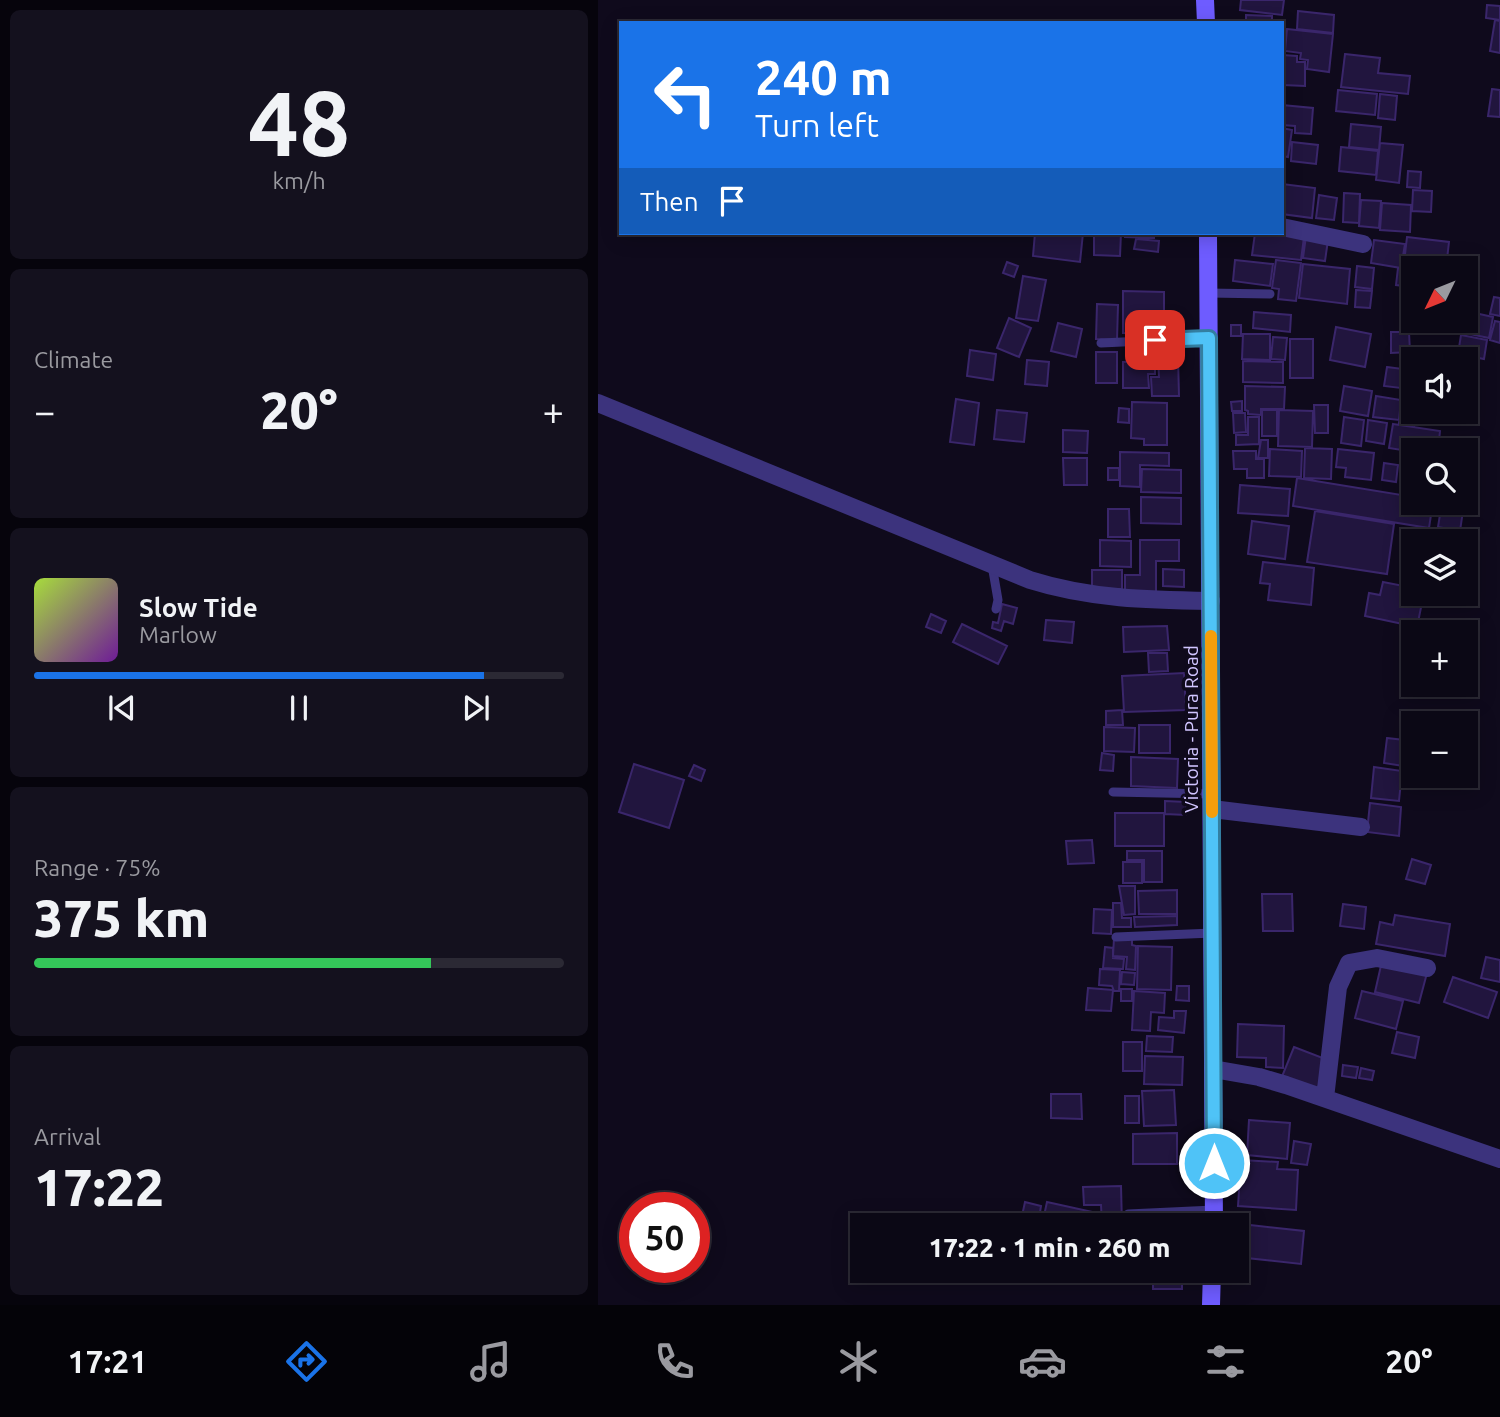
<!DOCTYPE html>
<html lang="en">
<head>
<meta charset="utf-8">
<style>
  :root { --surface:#0b0815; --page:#14111e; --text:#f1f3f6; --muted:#9a9aa0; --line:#2b2934; --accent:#1a73e8 }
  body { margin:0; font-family:Ubuntu,sans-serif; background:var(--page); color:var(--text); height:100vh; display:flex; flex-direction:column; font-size:26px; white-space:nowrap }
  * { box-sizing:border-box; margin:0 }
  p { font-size:23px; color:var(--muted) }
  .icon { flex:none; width:38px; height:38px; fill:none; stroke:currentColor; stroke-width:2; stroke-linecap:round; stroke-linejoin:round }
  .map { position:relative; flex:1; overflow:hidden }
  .drawer { display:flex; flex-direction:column; gap:10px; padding:10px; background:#06040c; width:598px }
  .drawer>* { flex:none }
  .top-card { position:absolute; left:21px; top:21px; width:665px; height:214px; border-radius:0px; box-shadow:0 4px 18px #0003,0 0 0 2px var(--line); background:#1a73e8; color:#fff; overflow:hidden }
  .needle { width:46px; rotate:227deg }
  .controls { position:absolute; left:803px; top:256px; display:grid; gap:14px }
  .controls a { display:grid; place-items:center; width:77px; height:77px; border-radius:0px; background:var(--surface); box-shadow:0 4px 18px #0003,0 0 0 2px var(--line); font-size:35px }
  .speed { position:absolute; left:21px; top:1192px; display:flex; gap:14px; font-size:35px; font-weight:700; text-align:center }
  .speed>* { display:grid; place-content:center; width:91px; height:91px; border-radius:50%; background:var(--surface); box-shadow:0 4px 18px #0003,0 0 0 2px var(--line); line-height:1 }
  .speed .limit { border:10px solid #d22; background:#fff; color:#111 }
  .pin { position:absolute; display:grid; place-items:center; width:60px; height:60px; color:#fff; margin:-30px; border-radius:14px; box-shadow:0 4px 10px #0006 }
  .me { position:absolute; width:77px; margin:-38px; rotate:0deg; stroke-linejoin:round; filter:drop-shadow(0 0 5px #0008) }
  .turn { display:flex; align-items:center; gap:24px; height:147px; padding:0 21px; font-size:32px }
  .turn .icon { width:91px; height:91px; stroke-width:2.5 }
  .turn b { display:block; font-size:49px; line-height:60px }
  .then { display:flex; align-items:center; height:66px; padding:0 21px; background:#0003; gap:14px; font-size:26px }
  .big { font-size:52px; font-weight:800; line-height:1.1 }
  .drawer .tile { flex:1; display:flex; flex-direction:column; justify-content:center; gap:10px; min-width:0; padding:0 24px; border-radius:10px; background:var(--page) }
  .drawer .dial { align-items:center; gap:0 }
  .dial b { font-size:91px; line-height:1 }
  .song { display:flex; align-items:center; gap:21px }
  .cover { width:84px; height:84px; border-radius:10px; background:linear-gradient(135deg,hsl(80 70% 55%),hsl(280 70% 35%)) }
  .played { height:7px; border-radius:4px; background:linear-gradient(90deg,var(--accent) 85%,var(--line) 85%) }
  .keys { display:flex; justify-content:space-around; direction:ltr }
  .heat { display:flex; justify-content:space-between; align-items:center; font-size:38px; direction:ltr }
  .charge { height:10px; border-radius:5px; background:linear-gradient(90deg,#34c759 75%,var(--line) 0) }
  .trip { position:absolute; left:252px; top:1213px; width:399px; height:70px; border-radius:0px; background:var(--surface); box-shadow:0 4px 18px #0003,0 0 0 2px var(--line); font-weight:800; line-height:70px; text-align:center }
  .dock { display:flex; height:112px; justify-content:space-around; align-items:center; background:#040308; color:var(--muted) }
  .dock .icon { width:49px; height:49px }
  .dock .active { color:var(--accent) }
  .dock b { font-size:32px; color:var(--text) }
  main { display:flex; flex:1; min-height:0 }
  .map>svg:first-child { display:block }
  .building { fill:#21153e; stroke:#3a266b; stroke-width:2 }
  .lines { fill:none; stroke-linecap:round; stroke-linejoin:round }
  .lane { stroke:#3c337d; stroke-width:9 }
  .street { stroke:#3c337d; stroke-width:18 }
  .secondary { stroke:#6e5cff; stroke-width:18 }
  .route-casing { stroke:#337fa1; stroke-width:18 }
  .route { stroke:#4fc3f7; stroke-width:12 }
  .slow { stroke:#f59e0b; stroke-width:12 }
  .labels { text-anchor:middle; stroke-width:7; stroke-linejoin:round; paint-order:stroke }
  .street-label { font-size:19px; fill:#d1c5ff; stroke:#0f0a1c }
</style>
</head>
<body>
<main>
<section class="drawer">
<div class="tile dial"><b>48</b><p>km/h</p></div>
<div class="tile"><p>Climate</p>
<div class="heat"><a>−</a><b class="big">20°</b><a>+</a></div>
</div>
<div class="tile">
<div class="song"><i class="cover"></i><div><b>Slow Tide</b><p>Marlow</p></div></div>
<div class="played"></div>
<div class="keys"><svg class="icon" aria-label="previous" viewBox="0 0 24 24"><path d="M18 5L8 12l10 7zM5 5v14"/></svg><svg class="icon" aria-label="pause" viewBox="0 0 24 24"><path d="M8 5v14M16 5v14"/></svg><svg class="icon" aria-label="next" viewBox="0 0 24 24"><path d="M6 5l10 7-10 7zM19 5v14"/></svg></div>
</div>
<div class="tile"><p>Range · 75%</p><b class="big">375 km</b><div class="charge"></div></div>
<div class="tile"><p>Arrival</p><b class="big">17:22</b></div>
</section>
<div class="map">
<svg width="902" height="1305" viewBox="0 0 902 1305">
  <rect width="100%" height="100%" fill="#0f0a1c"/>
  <path class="building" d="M643 0H686L684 15 642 10Z
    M889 5 902 6V20L888 18Z
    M700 11 736 15 735 33 699 29Z
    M648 15 674 16V23H648Z
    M897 20 902 21V53L892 51Z
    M689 29 735 34 731 72 709 69 710 60 702 59 703 53 687 51Z
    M747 54 782 58 780 73 812 76 810 94 743 87Z
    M684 55 699 56V62H707V86L685 85Z
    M894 89 902 90V117L890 116Z
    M740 90 779 94 777 115 738 111Z
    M782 94 799 96 797 120 780 118Z
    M684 105 715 108 713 134 697 133V126L684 125Z
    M753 124 783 127 781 150 751 147Z
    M684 128 694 130 690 157 684 156Z
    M694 142 720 145 718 164 693 161Z
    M782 143 805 145 801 183 778 180Z
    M743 147 780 151 778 175 741 171Z
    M810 171 823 172 822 188 809 187Z
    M684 184 717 188 714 218 684 214Z
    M815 190 834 191 833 212 814 211Z
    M746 193 762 194 761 223 745 222Z
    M721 195 739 198 736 220 718 218Z
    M763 200 783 201 781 228 761 226Z
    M784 203 813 205 812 232 782 230Z
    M437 233H485L482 262 435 256Z
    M496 233H523L522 256 496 255Z
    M527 233H556V238L527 237Z
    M657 233 706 237 703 260 654 255Z
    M708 236 730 240 727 261 705 258Z
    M809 237 851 242 848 268 806 263Z
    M538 239 561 241 560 252 536 249Z
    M776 240 807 244 803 268 773 263Z
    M637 260 675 264 672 286 635 281Z
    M678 260 703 263 698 301 680 299 681 289 674 288Z
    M409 262 420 266 416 277 405 273Z
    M705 264 752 269 749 304 701 298Z
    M759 266 776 268 774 289 757 287Z
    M806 266 820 268H816V303H813L815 287 798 285 800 268 806 269Z
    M868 272 869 279 879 280 876 302 868 301Z
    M425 276 448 280 440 321 418 318Z
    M758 290 774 291 772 308 757 307Z
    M525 291 566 292V334L525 333Z
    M896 297 902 298V316L892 314Z
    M499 304 520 305 519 340 498 339Z
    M868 311 895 317 891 338 862 332 864 320H868Z
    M656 312 693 315 692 332 655 328Z
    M411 318 433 328 421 357 399 348Z
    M897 321 902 322V343L892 340Z
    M460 323 484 329 478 357 453 351Z
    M633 325H643V336H633Z
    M738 327 773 334 767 367 732 360Z
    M793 332H811L812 352 793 353Z
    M645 334H672V360L644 359Z
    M863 335 889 340 886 359 860 354Z
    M675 337 689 338 687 360 673 359Z
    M692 339H715V378H692Z
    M372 350 398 354 395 380 369 376Z
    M498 352H519V383H498Z
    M838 352 879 359 872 398 868 397V359H836Z
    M560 357H580L581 396H554L553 377H561Z
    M429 360 451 362 449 386 427 384Z
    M557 361V374H550L551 388H525V362Z
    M645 361 685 362V383L645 382Z
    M789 367 813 370 811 389 786 386Z
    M647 386 687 387 686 409H663V415L650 414V411L647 410Z
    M746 386 774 391 770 416 742 411Z
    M778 396 803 400 801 420 775 417Z
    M358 399 381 403 376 445 352 442Z
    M644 401V411H634L633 402Z
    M534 402 569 403V445H546V439L533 438Z
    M804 403 816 404V425L801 423Z
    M716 405H730V433H717Z
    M521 408 531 409V423L520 422Z
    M399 410 429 413 426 442 396 439Z
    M664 410H679V436H664Z
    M681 410 715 411 714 447 680 446Z
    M635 413H647L648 432 636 433Z
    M650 417H661V444L638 445V435H650Z
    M746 417 766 420 763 446 743 443Z
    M770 420 789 423 786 444 768 441Z
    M795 424 842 431 840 450 816 452 791 448Z
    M465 430 490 431 489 453 465 452Z
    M663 440H670V458H660Z
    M707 448 734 449 733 479 706 478Z
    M672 449 704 451 703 477 671 476Z
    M740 449 776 453 773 480 747 477 748 468 738 467Z
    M635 451H658V459H666V478H649V469H636Z
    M522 452 571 453V466L542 465V487L522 486Z
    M465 458H489V485H466Z
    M806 459 816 460V490L804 489Z
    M786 463 800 465 798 482 784 480Z
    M510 468H521V480H510Z
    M544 469 583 470V493L543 492Z
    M699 478 816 497V502H835L831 528 695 506Z
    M642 485 692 489 690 516 640 513Z
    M543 497 583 498V524L543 523Z
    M844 502 866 504 862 531 840 527Z
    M510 509H531L532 537H510Z
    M717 511 796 524 789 574 709 562Z
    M654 521 691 526 687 559 650 554Z
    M838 531 865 536 864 541H836Z
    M502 540 533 541V567L502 566Z
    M542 540H581V561H558V592H527V575H542Z
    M807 561 816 563V577L805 575Z
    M665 562 716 568 713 605 670 600 672 584 662 583Z
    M565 569 586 570V587L565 586Z
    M494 570H524V589H494Z
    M785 582 816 588V593H826L819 627 767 616 771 593 782 595Z
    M404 604 419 608 415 624 406 621 403 631 394 628 395 622 400 623Z
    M333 614 348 621 343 633 328 627Z
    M448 620 476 622 474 643 446 640Z
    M364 624 409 646 400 664 355 642Z
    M569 626 571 650 526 652 525 627Z
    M550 653H569L570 671 551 672Z
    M586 673 588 710 526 712 524 676Z
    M524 710 525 725H508V711Z
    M541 725H572V753H541Z
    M506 727 537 728 536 752 506 751Z
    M789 738 815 741 812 767 786 763Z
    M504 753 516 755 515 771 502 770Z
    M533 757 580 759 579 788 533 786Z
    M36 764 86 780 71 828 21 812Z
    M96 765 107 770 103 781 91 776Z
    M776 767 804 771 801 801 773 798Z
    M567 801 588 802V815L567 814Z
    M772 803 803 807 801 836 769 832Z
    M517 813H566V846H517Z
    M494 840 496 863 470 864 468 841Z
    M529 851H564V882H546V860H529Z
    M814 859 833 865 827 884 808 879Z
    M525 862H544V883H525Z
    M521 886H537V914L526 915Z
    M579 890V914H541L540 891Z
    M664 894H694L695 931H665Z
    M515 903H523L524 918H533V927H515Z
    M745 904 768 907 766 929 742 926Z
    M496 909 514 910 513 934 495 933Z
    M797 915 852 924 847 956 778 944 782 922 795 925Z
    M579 916V925L537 927 536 917Z
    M516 938 534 939V945L538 946 537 970 528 969 529 957 515 956Z
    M540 946 574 947 573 990 539 989Z
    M507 947 515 948V958L526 959 525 969 505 968Z
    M888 957 902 960V982L883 978Z
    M784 961 829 973 821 1003 777 992Z
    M502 969 522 970 521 991H516L514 986 501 985Z
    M524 972 537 973 536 985 523 984Z
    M855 977 899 992 890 1018 846 1002Z
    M579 986H591V1001L578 1000Z
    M490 988 515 990 513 1011 488 1010Z
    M523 989H534V1001H523Z
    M536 991 567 993 566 1013 553 1012 552 1031 534 1030Z
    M764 991 805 1001 798 1029 757 1018Z
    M576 1011H588L586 1033 560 1030 561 1017 576 1018Z
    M640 1024 686 1026 685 1068 668 1067V1058L639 1057Z
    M799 1032 821 1037 817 1058 794 1053Z
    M549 1036 575 1037 574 1052 548 1051Z
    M525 1042H544V1071H525Z
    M696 1047 730 1060 718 1093 683 1079Z
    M547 1056 585 1057 584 1085 546 1084Z
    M745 1065 760 1067 758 1078 744 1076Z
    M763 1068 776 1071 774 1080 761 1078Z
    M576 1090 578 1125 546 1126 544 1091Z
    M453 1094H483L484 1119 453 1118Z
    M527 1096H541V1123H527Z
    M651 1120 692 1123 689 1159 649 1155Z
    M579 1133V1164H535V1134Z
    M696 1141 713 1144 709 1165 693 1163Z
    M643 1160 680 1162 679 1169 700 1170 698 1210 640 1206Z
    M523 1186 524 1225H504L503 1205H486L485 1187Z
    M427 1202 443 1206 440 1225H422Z
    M449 1202 499 1213 496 1225H444Z
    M652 1225 706 1231 703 1264 649 1258Z
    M506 1270H529V1275L506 1276Z
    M555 1270H584V1289H555Z"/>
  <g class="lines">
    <path class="lane" d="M610 293 672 294
      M503 343 611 338
      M394 565 400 600 398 609
      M515 792 614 794
      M518 937 615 933
      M530 1214 616 1210"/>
    <path class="street" d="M684 227 765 244
      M0 403 432 580C492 599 551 600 613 601
      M614 809 763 827
      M615 1069 661 1077 688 1085 902 1159
      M727 1098 740 987 751 963 779 958 829 968"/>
    <path class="secondary" d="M607 0 608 23
      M610 233 616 1225
      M613 1305 614 1270"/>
  </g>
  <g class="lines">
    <defs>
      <path id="route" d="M557 340 611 338 616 1163"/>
    </defs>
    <use href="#route" class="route-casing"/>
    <use href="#route" class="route"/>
    <path class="slow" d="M613 636 614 812"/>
  </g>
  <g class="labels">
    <g class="street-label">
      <text transform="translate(593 729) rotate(-90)" y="7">Victoria - Pura Road</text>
    </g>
  </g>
</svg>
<div class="controls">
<a><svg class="needle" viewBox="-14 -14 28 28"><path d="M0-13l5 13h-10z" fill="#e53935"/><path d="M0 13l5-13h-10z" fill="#9a9aa0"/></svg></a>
<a><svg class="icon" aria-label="sound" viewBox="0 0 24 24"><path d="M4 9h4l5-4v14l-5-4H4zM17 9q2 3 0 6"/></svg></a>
<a><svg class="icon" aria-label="search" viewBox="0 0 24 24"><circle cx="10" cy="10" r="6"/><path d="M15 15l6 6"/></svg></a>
<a><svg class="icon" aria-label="layers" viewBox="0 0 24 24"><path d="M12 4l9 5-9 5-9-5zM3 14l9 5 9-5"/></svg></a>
<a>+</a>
<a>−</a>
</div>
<div class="speed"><div class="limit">50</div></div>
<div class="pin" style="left:557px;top:340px;background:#d93025"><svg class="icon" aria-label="arrive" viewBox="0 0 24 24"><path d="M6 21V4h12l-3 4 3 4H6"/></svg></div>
<svg class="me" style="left:616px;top:1163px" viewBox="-20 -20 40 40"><circle r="17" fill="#4fc3f7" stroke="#fff" stroke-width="3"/><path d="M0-11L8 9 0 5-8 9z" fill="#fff"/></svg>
<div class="trip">17:22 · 1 min · 260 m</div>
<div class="top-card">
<div class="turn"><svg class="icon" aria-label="left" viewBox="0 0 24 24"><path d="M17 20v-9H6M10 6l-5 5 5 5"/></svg><div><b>240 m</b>Turn left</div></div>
<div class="then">Then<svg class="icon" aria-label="arrive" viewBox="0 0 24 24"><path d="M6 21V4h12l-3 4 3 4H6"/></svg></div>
</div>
</div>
</main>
<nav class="dock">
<b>17:21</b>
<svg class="icon active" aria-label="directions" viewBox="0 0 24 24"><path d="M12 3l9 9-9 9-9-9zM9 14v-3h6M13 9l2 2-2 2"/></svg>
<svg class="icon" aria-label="music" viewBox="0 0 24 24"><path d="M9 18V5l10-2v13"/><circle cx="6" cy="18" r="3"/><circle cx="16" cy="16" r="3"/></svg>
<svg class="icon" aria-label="phone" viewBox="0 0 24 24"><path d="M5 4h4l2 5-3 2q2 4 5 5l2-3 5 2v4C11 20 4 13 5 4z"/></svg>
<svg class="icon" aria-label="climate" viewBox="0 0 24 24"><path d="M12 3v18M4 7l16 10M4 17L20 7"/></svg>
<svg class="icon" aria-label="car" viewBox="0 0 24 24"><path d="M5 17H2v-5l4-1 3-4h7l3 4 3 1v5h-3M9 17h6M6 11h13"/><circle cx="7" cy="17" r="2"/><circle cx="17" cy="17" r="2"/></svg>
<svg class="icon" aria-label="filters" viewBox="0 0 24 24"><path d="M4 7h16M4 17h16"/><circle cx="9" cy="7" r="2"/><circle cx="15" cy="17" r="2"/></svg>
<b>20°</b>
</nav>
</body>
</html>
